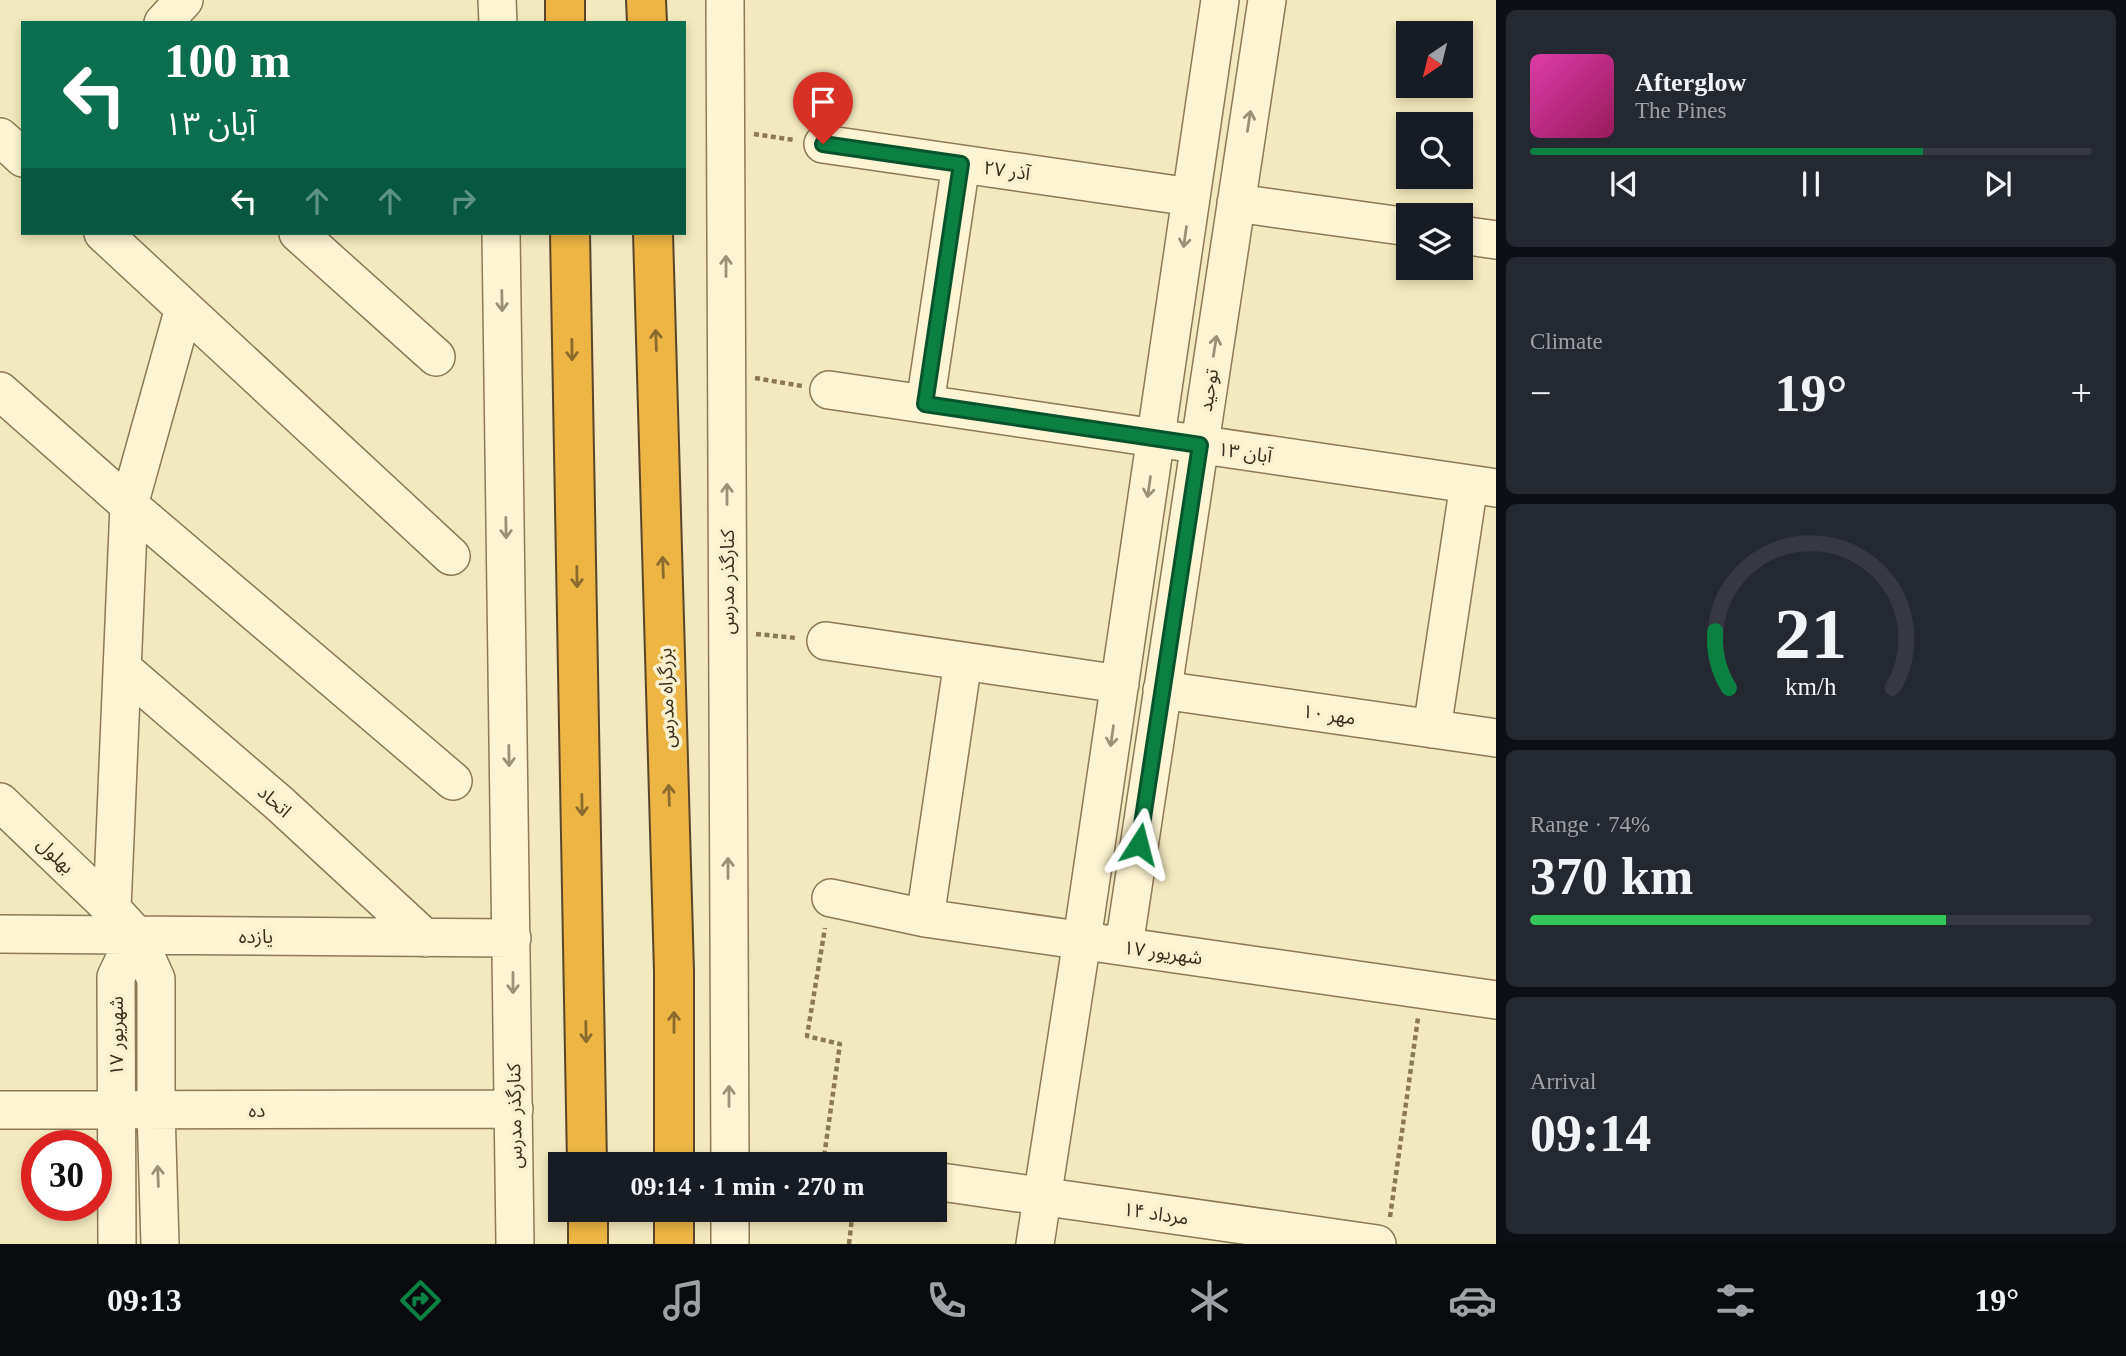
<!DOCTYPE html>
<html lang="en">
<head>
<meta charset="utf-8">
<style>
  :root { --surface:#171b24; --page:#242831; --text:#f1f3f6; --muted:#9ea1a6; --line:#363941; --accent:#0b8043 }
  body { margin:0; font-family:"Times New Roman","Noto Sans Arabic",serif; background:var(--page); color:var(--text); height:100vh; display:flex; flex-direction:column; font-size:26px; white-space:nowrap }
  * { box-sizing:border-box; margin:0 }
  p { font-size:23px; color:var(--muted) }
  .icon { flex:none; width:38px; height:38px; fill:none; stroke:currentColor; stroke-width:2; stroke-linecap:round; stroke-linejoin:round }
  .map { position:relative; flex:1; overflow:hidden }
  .details { display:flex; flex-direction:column; gap:10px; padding:10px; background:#0d0f14; width:630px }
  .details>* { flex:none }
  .guide { position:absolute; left:21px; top:21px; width:665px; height:214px; border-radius:0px; box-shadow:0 4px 10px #0003; background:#0b6e4f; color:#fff; overflow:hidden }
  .needle { width:46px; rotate:215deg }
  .controls { position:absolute; left:1396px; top:21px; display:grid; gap:14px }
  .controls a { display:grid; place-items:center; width:77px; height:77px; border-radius:0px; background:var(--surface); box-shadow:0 4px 10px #0003; font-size:35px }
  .speed { position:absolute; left:21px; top:1130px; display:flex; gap:14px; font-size:35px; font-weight:700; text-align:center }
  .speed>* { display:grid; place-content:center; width:91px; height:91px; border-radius:50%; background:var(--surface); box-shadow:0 4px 10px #0003; line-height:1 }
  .speed .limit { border:10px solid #d22; background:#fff; color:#111 }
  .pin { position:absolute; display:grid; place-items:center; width:60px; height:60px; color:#fff; margin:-72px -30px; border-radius:50% 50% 50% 0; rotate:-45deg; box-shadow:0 0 7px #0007 }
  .pin .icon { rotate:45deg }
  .me { position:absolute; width:77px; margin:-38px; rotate:9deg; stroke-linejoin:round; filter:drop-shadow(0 0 5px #0008) }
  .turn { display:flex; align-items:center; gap:24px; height:147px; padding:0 28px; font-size:32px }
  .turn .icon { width:91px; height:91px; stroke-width:2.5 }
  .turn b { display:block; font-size:49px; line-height:60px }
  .lanes { display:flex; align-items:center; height:66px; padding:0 28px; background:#0003; justify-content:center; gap:35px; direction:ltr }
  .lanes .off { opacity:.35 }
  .big { font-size:52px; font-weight:700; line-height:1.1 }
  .details .tile { flex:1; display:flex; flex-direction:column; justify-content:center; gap:10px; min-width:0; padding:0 24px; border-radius:10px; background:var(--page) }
  .details .dial { align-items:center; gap:0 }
  .dial svg { height:182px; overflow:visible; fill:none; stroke:var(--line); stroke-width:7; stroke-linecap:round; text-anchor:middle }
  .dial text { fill:var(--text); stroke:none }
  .song { display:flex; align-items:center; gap:21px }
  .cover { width:84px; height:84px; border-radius:10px; background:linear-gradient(135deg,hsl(320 70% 55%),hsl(330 70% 35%)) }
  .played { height:7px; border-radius:4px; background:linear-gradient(90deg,var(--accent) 70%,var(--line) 70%) }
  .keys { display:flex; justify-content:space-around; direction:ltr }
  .heat { display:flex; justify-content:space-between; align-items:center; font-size:38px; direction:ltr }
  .charge { height:10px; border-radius:5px; background:linear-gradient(90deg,#34c759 74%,var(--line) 0) }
  .trip { position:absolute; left:548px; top:1152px; width:399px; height:70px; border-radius:0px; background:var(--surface); box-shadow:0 4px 10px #0003; font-weight:700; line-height:70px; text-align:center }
  .tab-bar { display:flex; height:112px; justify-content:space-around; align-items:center; background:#090b0e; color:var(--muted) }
  .tab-bar .icon { width:49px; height:49px }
  .tab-bar .active { color:var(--accent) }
  .tab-bar b { font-size:32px; color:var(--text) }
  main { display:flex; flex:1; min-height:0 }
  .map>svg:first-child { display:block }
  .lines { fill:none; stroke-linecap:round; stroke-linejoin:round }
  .minor-casing { stroke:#8d7954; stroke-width:40 }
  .highway-casing { stroke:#5a4529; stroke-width:42 }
  .path { stroke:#8d7954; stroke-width:4.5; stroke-dasharray:5 3.5; stroke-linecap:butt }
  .minor { stroke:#fcf4d2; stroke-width:37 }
  .highway { stroke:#ecb544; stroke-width:38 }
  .oneway { stroke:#9c9176 }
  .oneway2 { stroke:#8b6b2d }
  .route-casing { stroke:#07532c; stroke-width:18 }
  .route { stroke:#0b8043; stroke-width:12 }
  .labels { text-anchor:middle; stroke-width:7; stroke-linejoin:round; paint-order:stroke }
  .street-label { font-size:19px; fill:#3b2e1b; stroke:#f9f1ce }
</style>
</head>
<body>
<main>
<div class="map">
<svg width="1496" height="1244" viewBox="0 0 1496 1244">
  <rect width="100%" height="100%" fill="#f3e9be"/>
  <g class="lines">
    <defs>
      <path id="minor" d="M497 0 498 23
        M725 0 730 1164
        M163 23 184 0
        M0 137 23 158
        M823 144 1191 197
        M1236 203 1409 227
        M103 233 451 556
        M298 233 436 357
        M501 233 515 1244
        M1461 235 1496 240
        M829 390 1496 488
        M0 391 129 505 453 781
        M925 404 961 164
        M826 641 1120 684
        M122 668 280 804 425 938
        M1162 690 1496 738
        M1432 729 1469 484
        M0 802 112 909 136 935 156 979V1110L160 1244
        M831 898 925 918 1496 1000
        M112 909 129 505 184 308
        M925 918 963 661
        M0 934 512 938
        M1124 946 1267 0
        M0 1110 514 1109
        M934 1181 1377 1244
        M730 1209V1244
        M117 1244 116 977 136 935
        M1035 1244 1082 940 1220 0"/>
      <path id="highway" d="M565 0V23
        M646 0 647 23
        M570 233 587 1164
        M653 233 674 971V1164
        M588 1209V1244
        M674 1209V1244"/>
    </defs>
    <use href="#minor" class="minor-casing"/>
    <use href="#highway" class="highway-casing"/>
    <path class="path" d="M754 134 794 140
      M755 378 802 386
      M756 634 796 638
      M761 1154 813 1164
      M823 1164 840 1044 807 1036 825 928
      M1390 1217 1418 1018
      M849 1244 853 1209"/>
    <use href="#minor" class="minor"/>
    <use href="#highway" class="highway"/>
  </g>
  <defs><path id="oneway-shaft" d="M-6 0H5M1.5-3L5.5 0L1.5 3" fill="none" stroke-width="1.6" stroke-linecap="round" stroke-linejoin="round" transform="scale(1.75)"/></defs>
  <g class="oneway">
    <use href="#oneway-shaft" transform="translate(1249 121) rotate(-81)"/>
    <use href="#oneway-shaft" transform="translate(1185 237) rotate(98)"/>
    <use href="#oneway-shaft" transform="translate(726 266) rotate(-90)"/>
    <use href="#oneway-shaft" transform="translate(502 301) rotate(89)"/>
    <use href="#oneway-shaft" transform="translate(1215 346) rotate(-81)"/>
    <use href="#oneway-shaft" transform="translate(1149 487) rotate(98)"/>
    <use href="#oneway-shaft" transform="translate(727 494) rotate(-90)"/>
    <use href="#oneway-shaft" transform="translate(506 528) rotate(89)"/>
    <use href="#oneway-shaft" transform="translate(1112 736) rotate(98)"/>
    <use href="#oneway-shaft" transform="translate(509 756) rotate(89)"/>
    <use href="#oneway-shaft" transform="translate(728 868) rotate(-90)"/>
    <use href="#oneway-shaft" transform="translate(513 983) rotate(90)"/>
    <use href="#oneway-shaft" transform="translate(729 1096) rotate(-90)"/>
    <use href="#oneway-shaft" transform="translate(158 1176) rotate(-92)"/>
  </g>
  <g class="oneway2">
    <use href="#oneway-shaft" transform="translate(656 340) rotate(-92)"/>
    <use href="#oneway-shaft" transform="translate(572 350) rotate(89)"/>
    <use href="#oneway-shaft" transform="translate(663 567) rotate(-92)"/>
    <use href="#oneway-shaft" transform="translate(577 577) rotate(89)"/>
    <use href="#oneway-shaft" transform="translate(669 795) rotate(-92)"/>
    <use href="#oneway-shaft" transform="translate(582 805) rotate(89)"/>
    <use href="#oneway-shaft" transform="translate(674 1022) rotate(-90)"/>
    <use href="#oneway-shaft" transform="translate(586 1032) rotate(89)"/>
  </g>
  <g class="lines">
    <defs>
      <path id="route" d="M823 144 961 164 925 404 1200 445 1139 844"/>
    </defs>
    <use href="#route" class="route-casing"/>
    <use href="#route" class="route"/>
  </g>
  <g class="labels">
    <g class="street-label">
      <text transform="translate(1007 170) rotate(8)" y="7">۲۷ آذر</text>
      <text transform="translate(1208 390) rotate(-81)" y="7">توحید</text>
      <text transform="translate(1245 452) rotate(8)" y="7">۱۳ آبان</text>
      <text transform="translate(727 582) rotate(-90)" y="7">کنارگذر مدرس</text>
      <text transform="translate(666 698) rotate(-92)" y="7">بزرگراه مدرس</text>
      <text transform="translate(1329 714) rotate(8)" y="7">۱۰ مهر</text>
      <text transform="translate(275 801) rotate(42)" y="7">اتحاد</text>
      <text transform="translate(56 855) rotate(44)" y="7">بهلول</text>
      <text x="256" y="943">یازده</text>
      <text transform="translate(1163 952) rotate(8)" y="7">۱۷ شهریور</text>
      <text transform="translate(116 1036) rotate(-90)" y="7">۱۷ شهریور</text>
      <text x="257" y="1117">ده</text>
      <text transform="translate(514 1116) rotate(-91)" y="7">کنارگذر مدرس</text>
      <text transform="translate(1156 1213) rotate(8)" y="7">۱۴ مرداد</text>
    </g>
  </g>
</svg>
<div class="controls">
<a><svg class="needle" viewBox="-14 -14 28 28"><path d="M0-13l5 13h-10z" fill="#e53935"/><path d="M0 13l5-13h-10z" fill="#9ea1a6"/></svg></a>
<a><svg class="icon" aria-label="search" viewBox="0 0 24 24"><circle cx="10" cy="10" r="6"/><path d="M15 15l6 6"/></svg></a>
<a><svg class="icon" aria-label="layers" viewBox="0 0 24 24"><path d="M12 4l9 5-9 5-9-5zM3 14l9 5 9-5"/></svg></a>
</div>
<div class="speed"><div class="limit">30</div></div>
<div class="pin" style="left:823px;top:144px;background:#d93025"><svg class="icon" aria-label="arrive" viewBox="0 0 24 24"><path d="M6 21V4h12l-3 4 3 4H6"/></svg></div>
<svg class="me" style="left:1139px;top:844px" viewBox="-20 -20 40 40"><path d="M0-17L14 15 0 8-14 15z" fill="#0b8043" stroke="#fff" stroke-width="4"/></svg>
<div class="trip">09:14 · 1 min · 270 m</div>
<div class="guide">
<div class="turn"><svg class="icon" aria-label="left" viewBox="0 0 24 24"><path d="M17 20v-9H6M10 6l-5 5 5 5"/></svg><div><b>100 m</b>۱۳ آبان</div></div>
<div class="lanes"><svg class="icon" aria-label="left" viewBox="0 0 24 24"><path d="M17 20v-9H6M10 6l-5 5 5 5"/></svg><svg class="icon off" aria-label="ahead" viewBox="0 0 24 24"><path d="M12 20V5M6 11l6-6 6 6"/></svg><svg class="icon off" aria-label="ahead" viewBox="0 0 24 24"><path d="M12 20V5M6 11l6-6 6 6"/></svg><svg class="icon off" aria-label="right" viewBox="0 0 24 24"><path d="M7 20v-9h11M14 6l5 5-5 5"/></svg></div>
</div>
</div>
<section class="details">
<div class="tile">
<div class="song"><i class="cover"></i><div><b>Afterglow</b><p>The Pines</p></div></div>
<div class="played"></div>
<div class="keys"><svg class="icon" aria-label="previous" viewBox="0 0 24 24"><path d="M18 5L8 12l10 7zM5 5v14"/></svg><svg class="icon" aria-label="pause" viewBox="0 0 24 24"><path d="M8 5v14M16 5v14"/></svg><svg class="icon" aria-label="next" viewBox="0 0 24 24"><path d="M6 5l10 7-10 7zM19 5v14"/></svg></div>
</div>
<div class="tile"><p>Climate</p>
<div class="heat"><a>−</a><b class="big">19°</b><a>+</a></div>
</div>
<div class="tile dial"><svg viewBox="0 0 100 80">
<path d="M14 69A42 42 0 1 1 86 69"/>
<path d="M14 69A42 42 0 0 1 8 44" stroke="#0b8043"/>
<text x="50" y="56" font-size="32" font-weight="700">21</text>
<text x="50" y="72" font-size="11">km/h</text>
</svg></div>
<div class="tile"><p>Range · 74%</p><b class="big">370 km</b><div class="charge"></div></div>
<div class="tile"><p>Arrival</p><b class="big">09:14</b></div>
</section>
</main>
<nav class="tab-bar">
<b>09:13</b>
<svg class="icon active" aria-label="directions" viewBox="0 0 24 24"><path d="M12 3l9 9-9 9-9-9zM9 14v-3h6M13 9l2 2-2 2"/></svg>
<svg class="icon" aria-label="music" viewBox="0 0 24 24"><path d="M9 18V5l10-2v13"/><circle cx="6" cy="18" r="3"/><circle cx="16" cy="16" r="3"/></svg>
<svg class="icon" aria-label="phone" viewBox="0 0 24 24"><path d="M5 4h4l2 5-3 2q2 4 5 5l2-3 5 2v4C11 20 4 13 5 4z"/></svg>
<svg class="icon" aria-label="climate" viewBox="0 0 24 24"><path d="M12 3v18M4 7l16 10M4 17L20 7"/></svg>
<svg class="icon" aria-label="car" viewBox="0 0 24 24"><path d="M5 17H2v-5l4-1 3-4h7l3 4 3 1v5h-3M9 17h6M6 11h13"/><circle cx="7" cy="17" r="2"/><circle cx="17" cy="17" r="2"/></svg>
<svg class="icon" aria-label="filters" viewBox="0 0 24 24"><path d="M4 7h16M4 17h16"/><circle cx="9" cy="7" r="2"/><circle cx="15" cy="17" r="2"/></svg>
<b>19°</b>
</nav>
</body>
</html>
